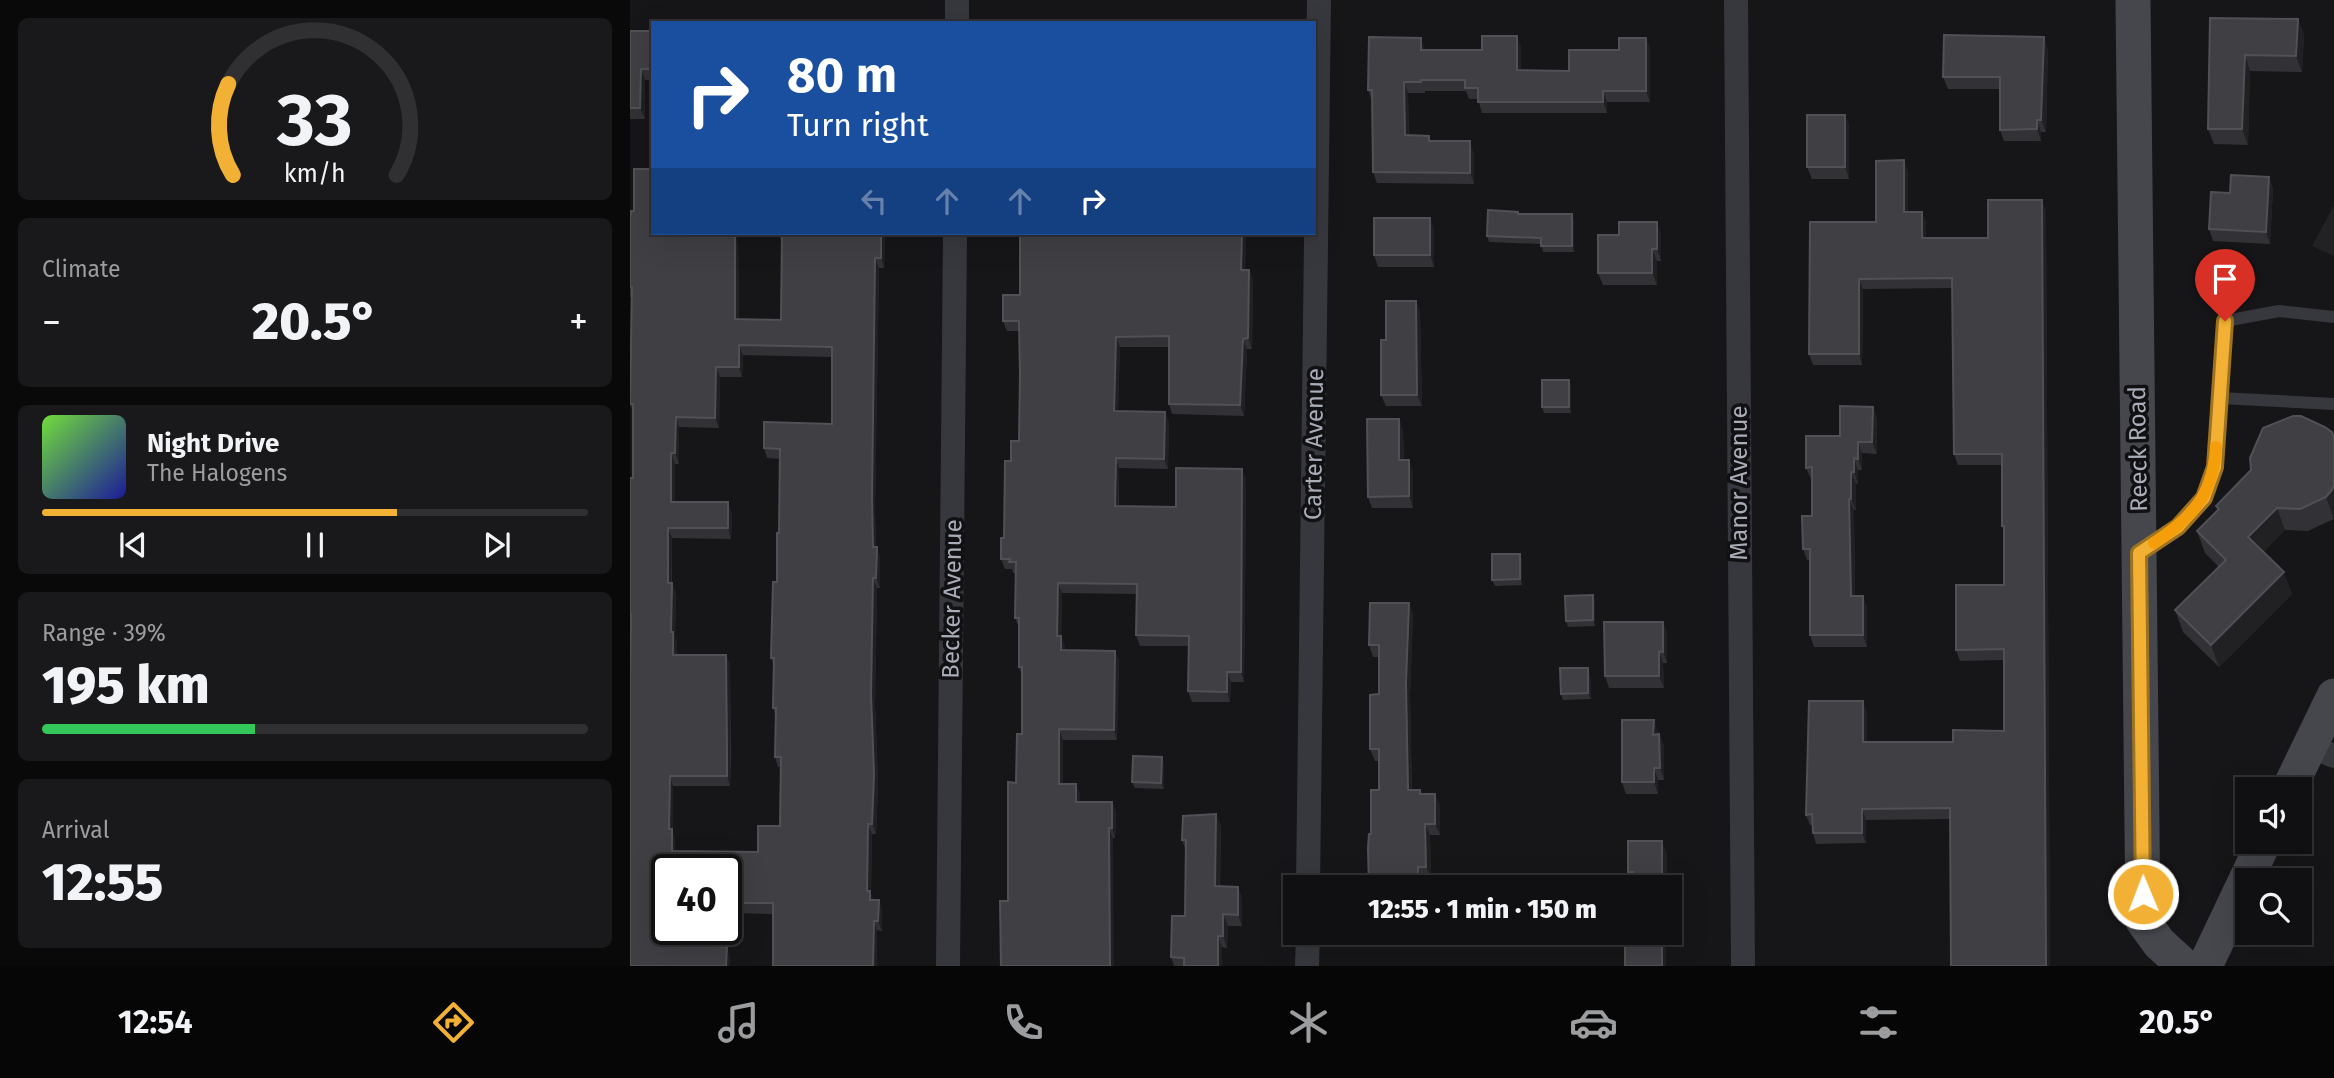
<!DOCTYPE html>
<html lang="en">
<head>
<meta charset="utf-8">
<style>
  :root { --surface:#101012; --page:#19191b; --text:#f1f3f6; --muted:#9c9d9f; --line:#303032; --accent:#f2b134 }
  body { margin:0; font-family:"Fira Sans",sans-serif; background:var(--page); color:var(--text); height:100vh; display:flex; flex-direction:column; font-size:26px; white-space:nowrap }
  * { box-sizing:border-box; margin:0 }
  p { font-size:23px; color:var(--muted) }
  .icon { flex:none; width:38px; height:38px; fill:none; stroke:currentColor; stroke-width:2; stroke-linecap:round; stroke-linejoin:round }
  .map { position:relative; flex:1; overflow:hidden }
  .drawer { display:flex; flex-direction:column; gap:18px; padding:18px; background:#09090a; width:630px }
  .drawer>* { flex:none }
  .hud { position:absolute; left:21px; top:21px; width:665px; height:214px; border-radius:0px; box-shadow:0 7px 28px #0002,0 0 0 2px var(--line); background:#1a4fa0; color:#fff; overflow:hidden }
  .tools { position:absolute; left:1605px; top:777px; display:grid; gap:14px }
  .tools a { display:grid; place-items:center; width:77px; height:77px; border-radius:0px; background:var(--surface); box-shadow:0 7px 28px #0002,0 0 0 2px var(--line); font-size:35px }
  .speed { position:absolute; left:21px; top:854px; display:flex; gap:14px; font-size:35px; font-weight:700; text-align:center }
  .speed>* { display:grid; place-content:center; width:91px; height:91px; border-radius:50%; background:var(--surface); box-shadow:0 7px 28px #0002,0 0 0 2px var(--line); line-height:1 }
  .speed .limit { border:4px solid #111; border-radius:10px; background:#fff; color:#111 }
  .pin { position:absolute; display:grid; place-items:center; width:60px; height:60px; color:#fff; margin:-72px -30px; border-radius:50% 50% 50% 0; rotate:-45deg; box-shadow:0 0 7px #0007 }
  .pin .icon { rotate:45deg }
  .me { position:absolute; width:77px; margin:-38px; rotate:359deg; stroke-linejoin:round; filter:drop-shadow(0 0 5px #0008) }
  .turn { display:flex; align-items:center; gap:24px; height:147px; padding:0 21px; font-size:32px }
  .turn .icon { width:91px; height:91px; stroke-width:2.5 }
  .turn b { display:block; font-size:49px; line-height:60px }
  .lanes { display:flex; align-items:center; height:66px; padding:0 21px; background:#0003; justify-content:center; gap:35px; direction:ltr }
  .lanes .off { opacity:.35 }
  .big { font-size:52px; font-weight:800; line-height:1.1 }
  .drawer .widget { flex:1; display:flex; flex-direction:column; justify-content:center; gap:10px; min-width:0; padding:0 24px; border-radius:10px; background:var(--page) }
  .drawer .dial { align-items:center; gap:0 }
  .dial svg { height:182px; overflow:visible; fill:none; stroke:var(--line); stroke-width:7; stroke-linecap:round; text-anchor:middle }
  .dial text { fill:var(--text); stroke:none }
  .song { display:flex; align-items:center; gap:21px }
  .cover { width:84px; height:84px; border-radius:10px; background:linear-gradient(135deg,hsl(100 70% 55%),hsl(240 70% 35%)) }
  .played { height:7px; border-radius:4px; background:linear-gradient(90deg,var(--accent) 65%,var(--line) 65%) }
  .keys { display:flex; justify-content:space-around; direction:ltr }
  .heat { display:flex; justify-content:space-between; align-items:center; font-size:38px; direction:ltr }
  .charge { height:10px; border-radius:5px; background:linear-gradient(90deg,#34c759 39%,var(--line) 0) }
  .trip { position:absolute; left:653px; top:875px; width:399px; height:70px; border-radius:0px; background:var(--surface); box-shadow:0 7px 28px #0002,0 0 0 2px var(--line); font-weight:800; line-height:70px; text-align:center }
  .menu { display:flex; height:112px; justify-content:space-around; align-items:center; background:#060607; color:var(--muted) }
  .menu .icon { width:49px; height:49px }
  .menu .current { color:var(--accent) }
  .menu b { font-size:32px; color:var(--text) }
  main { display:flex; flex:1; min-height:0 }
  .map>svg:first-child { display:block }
  .built { fill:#222225 }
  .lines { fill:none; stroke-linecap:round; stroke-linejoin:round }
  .lane { stroke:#37383d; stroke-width:12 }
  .street { stroke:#37383d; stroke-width:24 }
  .secondary { stroke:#45474d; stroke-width:35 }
  .wall { fill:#323236; fill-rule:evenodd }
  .shaded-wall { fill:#212124 }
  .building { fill:#3f3f44; stroke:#4f5156; stroke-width:2; fill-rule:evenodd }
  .route-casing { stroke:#9d7322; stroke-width:18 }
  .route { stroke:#f2b134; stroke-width:12 }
  .slow { stroke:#f59e0b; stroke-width:12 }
  .labels { text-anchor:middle; stroke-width:7; stroke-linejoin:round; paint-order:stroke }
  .street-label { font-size:24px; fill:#a8adb8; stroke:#111113 }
</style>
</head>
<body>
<main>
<section class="drawer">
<div class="widget dial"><svg viewBox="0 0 100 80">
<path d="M14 69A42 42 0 1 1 86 69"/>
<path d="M14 69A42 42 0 0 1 12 29" stroke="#f2b134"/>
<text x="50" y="56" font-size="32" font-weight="700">33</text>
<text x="50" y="72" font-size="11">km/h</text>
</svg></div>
<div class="widget"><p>Climate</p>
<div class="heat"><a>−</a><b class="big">20.5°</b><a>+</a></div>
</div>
<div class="widget">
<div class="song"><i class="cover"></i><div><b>Night Drive</b><p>The Halogens</p></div></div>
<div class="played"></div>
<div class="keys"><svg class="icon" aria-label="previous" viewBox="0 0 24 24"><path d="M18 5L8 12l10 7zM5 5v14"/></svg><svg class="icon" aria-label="pause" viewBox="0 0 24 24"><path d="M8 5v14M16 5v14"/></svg><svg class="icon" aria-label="next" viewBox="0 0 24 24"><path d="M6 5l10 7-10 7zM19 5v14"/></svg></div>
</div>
<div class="widget"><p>Range · 39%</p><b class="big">195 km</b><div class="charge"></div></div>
<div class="widget"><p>Arrival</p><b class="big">12:55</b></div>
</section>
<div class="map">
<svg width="1704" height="966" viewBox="0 0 1704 966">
  <rect width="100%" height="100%" fill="#161618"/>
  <path class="built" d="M1704 205V256L1682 246Z"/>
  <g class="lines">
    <path class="lane" d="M1590 398 1704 404
      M1513 551 1548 527 1574 498 1585 467 1595 321 1649 311 1704 317"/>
    <path class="street" d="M1106 0 1113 966
      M327 23V0
      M1680 746 1704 756
      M678 887 689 0
      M318 966 325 233
      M677 966 678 933"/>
    <path class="secondary" d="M1503 0 1513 921 1529 943 1554 966
      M1659 789 1704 696
      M1575 966 1634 842"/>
  </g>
  <path class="wall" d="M1580 18 1668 19 1674 35 1672 72 1620 71 1618 145 1584 144 1578 129Z
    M0 31H23V80H15V119H0Z
    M1016 38 1020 49V102H977V113H852L848 99H839L836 91H795V93H778L779 135 844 153V184L747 183 743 172 742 101 738 90 795 50H852L891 47V71H939Z
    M1418 49 1416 132H1411V141H1374L1370 130V89H1318L1313 77Z
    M1215 115 1219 126V179H1182L1177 167Z
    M1278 171V212L1296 222V238H1358L1416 211 1420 966 1320 819 1236 820V843L1186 844 1183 833 1182 825H1180L1176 815 1237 712V742H1323L1374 731V660L1330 661 1326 650 1374 585V532L1372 526V465H1328L1324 454 1322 288 1233 289 1232 365H1183L1179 354 1246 222Z
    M1639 177 1643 189 1640 244 1583 241 1579 229 1600 193Z
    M0 214 23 233 108 243 109 319 151 320 152 244 149 233H255L254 268H249L245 507 246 547 250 557V588H247L245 704 248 784 246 834H242L241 894 243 900 252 910V931L143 914 96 913V870L37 929H93V946L100 957 0 966 1 620 0 617V478H3V411L0 404 1 297H0ZM113 355 202 357V424L134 448 137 458 150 459 149 533 141 658 144 666 143 708 146 716 145 757 148 767H150V826L128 852 45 851V839L43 832V786H100L101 759 100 665 96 655H47V642L45 636 46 593 42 583V538L101 539 102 513 45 502V464H49V427L89 428 90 377H112Z
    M889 214 944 220V252H913L911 244 859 242 857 236Z
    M804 229V267H748L744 255Z
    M616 233 615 270H619L623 280 622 349H617L614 416 542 414 539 404V347H490L488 411 539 422 538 469 489 468V506L546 507 616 479 614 682H601L600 702H562L558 691 559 646H510L506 635 507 594 432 593 431 636 435 647V650L485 651 489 661 487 740H433V784H446L450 794V802H482L486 812 485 838H483L378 901 386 783 392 734V677L389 667V628L385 618 386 573H383L382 569H375L371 559 381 461 389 441V331H377L373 321 390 295Z
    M1031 234V261H1027V285H973L968 273Z
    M786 301 790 313 792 406H756L751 395 756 340Z
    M939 380 941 386V413H914L912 407Z
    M1243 407 1247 419V454L1232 453V470H1228V484L1226 483V510H1224L1225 596 1237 607V647H1184L1180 635V560H1177L1173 549 1182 516V479H1181L1176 468Z
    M1671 416 1704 519 1678 531 1655 530 1633 552 1662 594 1589 667 1553 632 1545 610 1589 567 1575 553 1567 531 1588 511 1586 506 1621 470Z
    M769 419 773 431 774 460 783 472V508H742L738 497Z
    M890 554 892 560V585L865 586 862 580Z
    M965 601V626L938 627 936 621Z
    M779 603 783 615 780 695 782 790H790L792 794 810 805V835H800L801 878 792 879V887H739L741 834 749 790V761H745L740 749 749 694V657H743L739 645Z
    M1033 622 1037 633V663H1033L1034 688H979L975 676Z
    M960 674 961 699 933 700 931 694Z
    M1028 732V734H1029L1034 746V780H1028V794H996L992 782Z
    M534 763V789L505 788 502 782Z
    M586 814 591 826 590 887H608L612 899V926H598L597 948 592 947V966H544L541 957 555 916 556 851 552 840Z
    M1037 853 1036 887H1003V884L998 872Z"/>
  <path class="shaded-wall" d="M1668 19 1674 35 1672 72 1666 56Z
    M887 36 891 47V82L887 70Z
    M1414 37 1418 49 1416 132 1411 120Z
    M791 38 795 49 791 50Z
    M1016 38 1020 49V102L1016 91Z
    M1615 55 1620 71 1618 145 1612 129Z
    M11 69 15 80V119L10 108Z
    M774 82 778 93 779 147 775 135Z
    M973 91 977 102V113L973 102Z
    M1215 115 1219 126V179L1215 167Z
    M1407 120 1411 132V141L1407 129Z
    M840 141 844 153V184L840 173Z
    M1274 160 1278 171V222L1274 212Z
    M1639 177 1643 189 1640 244 1636 232Z
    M1412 200 1416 211 1420 966H1416Z
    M1292 212 1296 222V249L1292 238Z
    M942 214 944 220V252L942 246Z
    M800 218 804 229V267L800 255Z
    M1027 222 1031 234V261L1027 249Z
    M105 233 108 243 109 329 105 319Z
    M251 233H255L254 268 251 258Z
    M612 233H616L615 280 611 270Z
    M1022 249 1027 261V285L1022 273Z
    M245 258 249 268 245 507 246 557 243 547 242 497Z
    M619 270 623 280 622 349 618 338Z
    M1229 279 1233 289 1232 365 1229 354Z
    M786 301 790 313 792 406 787 395Z
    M486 337 490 347 488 421 484 411Z
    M613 339 617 349 614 416 610 405Z
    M109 345 113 355 112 377 109 367Z
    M86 367 90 377 89 428 85 418Z
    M939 380 941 386V413L939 407Z
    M1243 407 1247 419V454L1242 442Z
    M535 412 539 422 538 469 534 459Z
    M46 417 49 427V464L45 453Z
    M769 419 773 431 774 472 769 460Z
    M1228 442 1232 453V470L1228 459Z
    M41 453 45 464V512L41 502Z
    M486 458 489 468 488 517 485 506Z
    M1224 458 1228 470V484L1224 472Z
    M779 460 783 472V508L779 496Z
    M612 469 616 479 614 682 611 672Z
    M1221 472 1226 483V510L1221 499Z
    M1704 485V519L1696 497Z
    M1219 499 1224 510 1225 608 1221 596Z
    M98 502 102 513 101 539 98 528Z
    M1647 508 1655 530 1626 559 1618 537Z
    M38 528 42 538 41 593 38 583Z
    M247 547 250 557V588L246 578Z
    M890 554 892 560V585L890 579Z
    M1654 572 1662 594 1589 667 1581 645Z
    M243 578 247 588 245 704 248 784 246 834 242 824 241 694Z
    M42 583 46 593 45 636 47 642V665L43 655 41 632Z
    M428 583 432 593 431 647 427 636Z
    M963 595 965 601V626L963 620Z
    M1233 596 1237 607V647L1233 635Z
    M779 603 783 615 780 695 782 802 778 790 776 683Z
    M1033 622 1037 633V663L1033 652Z
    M431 636 435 647V661L431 650Z
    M485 651 489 661 487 740 484 730Z
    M1029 651 1033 663 1034 688 1029 676Z
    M96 655 100 665V786L97 776Z
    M958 668 960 674 961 699 958 693Z
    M597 672 601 682 600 702 597 692Z
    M1233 701 1237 712V752L1233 742Z
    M1024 720 1028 732V746L1023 735Z
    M429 729 433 740V794L429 784Z
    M1029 734 1034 746V780L1030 768Z
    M532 757 534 763V789L531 783Z
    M1024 768 1028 780V794L1024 782Z
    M40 776 43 786V832L45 839V861L42 851 39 829Z
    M446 784 450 794V812L446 802Z
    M805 794 810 805V835L805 824Z
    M482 802 486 812 485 838 482 828Z
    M1232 809 1236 820V843L1232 833Z
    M586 814 591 826 589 898 585 886Z
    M238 824 242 834 241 894 244 901V910L237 891Z
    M795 824 800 835 801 878 796 867Z
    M479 828 483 838 484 966H480Z
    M1032 841 1037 853 1036 887H1032Z
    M788 867 792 879V887H788Z
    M608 887 612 899V926L608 915Z
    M249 900 252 910V931L248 921Z
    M593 914 598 926 597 948 593 936Z
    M244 921 247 931V966H243Z
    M89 929H93V956L89 946Z
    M1032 933H1036V966H1032Z
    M588 936 592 947V966H588Z
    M97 947 100 957V966H96Z"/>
  <path class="building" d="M1580 18 1668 19 1666 56 1615 55 1612 129H1578Z
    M0 31H23V69H11L10 108H0Z
    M1314 35 1414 37 1411 120H1407V129L1370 130V77H1313Z
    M852 36H887V70L939 71V50H989V38H1016V91H973V102H848V88H835V80H791V82H774L775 135 799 136V141H840V173L743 172 742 90H738L739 37 791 38V50H852Z
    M1177 115H1215V167H1177Z
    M1274 160V212H1292V238H1358V200H1412L1416 966H1321L1320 808 1232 809V833H1183L1182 814 1176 815 1179 701H1233V742H1323V730L1374 731V649L1326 650V585H1374V526H1372V454H1324L1322 278 1229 279V354H1179L1180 222H1246V161Z
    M4 169H23V233H105V319L151 320 152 234H149V233H251V258H245L242 497 243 547H247L246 578H243L241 694 244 774 242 824H238L237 891H240V900H249L248 921H244L243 966H143V903H96V870H37V929H89V946L97 947 96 966H0V681L1 614H0V478H3V404H0L2 287H0V214H1V211H4ZM109 345 202 347V424L134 422V448L150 449 149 533H147V582H143L141 658H144L143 708H146L145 757H151L150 826H128V852L42 851V829H39L40 776H97V749L96 655H43V632H41L42 583H38V528H98V502H41V453H45L46 417 85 418 86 367H109Z
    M1601 175 1639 177 1636 232 1579 229 1581 192 1600 193Z
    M858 210 888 212V214H942V246H911V238L857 236Z
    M744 218H800V255H744Z
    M989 222H1027V249H1022V273H968V235H989Z
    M390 233H612L611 270H619L618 338 613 339 610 405 539 404V336L486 337 484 411 535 412 534 459 486 458 485 506 546 507V468L612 469 611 672H597V692L558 691 559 636 506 635 507 584 428 583 427 636H431V650L485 651 484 730 429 729V784H446V802H482V828H479L480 966H371L370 901H378V782L386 783 387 734H392V667H389V618H385L386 562H379L380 559H371V538H374L375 461H381V441H389L390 375 389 321H373V295H390Z
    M756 301H786L787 395H751V340H756Z
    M912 380H939V407H912Z
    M1210 406 1243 407 1242 442H1228V459L1224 458V472H1221V499H1219L1221 596H1233V635H1180V549H1173L1172 516H1182V467L1176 468V436H1210Z
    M1663 416H1671L1695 427 1702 432 1704 438V485L1702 490 1696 497 1670 509 1647 508 1618 537 1654 572 1581 645 1545 610 1596 560 1567 531 1589 509 1586 506 1621 470 1620 458 1633 428Z
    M737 419H769V460H779V496L738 497Z
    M862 554H890V579L862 580Z
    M963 595V620L936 621 935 596Z
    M740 603H779L776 683 778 790H790V794H805V824H795L796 867H788V887H739L738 848 739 834H741V790H749V749H740V695L749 694V645H739Z
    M974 622H1033V652L1029 651V676H975Z
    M930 668H958V693L931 694Z
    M992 720H1024L1023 735 1029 734 1030 768H1024V782H992Z
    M503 756 532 757 531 783 502 782Z
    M586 814 585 886 608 887V915L593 914V936H588V966H554V958L541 957 542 916H555L556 840H552L553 816Z
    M998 841H1032V887H1003V872H998Z
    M1003 933H1032V966H995V938H1003Z"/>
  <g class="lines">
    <defs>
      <path id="route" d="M1513 894 1509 553 1548 527 1574 498 1585 467 1595 321"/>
    </defs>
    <use href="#route" class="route-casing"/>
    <use href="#route" class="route"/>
    <path class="slow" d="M1524 543C1563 517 1583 495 1586 447"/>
  </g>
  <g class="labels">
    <g class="street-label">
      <text transform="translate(684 444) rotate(-89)" y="8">Carter Avenue</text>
      <text transform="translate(1508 449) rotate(-91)" y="8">Reeck Road</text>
      <text transform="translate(1109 483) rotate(-90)" y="8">Manor Avenue</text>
      <text transform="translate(322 599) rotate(-89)" y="8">Becker Avenue</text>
    </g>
  </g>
</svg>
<div class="tools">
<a><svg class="icon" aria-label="sound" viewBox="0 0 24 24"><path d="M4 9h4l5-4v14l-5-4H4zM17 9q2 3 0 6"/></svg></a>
<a><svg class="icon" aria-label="search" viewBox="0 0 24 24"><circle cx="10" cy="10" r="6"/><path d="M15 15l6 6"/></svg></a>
</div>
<div class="speed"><div class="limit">40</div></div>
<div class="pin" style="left:1595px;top:321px;background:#d93025"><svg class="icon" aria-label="arrive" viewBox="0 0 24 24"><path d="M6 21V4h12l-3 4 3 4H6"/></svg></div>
<svg class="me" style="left:1513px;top:894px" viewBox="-20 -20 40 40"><circle r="17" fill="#f2b134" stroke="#fff" stroke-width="3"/><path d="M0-11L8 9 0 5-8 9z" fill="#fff"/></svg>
<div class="trip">12:55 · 1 min · 150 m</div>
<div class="hud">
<div class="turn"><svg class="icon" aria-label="right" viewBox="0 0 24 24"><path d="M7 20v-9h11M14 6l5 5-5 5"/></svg><div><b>80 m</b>Turn right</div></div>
<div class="lanes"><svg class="icon off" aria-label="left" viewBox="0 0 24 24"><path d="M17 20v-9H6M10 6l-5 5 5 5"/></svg><svg class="icon off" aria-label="ahead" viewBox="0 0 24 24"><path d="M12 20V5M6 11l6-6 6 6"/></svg><svg class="icon off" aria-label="ahead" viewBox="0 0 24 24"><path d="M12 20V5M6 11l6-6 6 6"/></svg><svg class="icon" aria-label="right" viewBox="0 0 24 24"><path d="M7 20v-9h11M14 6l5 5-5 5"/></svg></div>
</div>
</div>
</main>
<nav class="menu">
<b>12:54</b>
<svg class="icon current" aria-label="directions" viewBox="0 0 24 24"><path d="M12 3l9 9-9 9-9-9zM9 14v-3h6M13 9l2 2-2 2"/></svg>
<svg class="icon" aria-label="music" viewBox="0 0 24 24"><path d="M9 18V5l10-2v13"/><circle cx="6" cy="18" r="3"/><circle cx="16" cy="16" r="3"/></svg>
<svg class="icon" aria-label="phone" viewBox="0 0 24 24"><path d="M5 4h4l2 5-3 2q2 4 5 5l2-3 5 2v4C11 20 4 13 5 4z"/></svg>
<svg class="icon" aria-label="climate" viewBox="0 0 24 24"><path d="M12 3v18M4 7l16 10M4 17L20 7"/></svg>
<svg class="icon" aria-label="car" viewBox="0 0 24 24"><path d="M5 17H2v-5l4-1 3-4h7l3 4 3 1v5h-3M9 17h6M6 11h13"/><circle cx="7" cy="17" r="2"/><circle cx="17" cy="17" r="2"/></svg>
<svg class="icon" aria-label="filters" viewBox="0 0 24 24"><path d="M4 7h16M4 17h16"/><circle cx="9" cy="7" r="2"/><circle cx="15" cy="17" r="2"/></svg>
<b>20.5°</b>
</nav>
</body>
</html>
